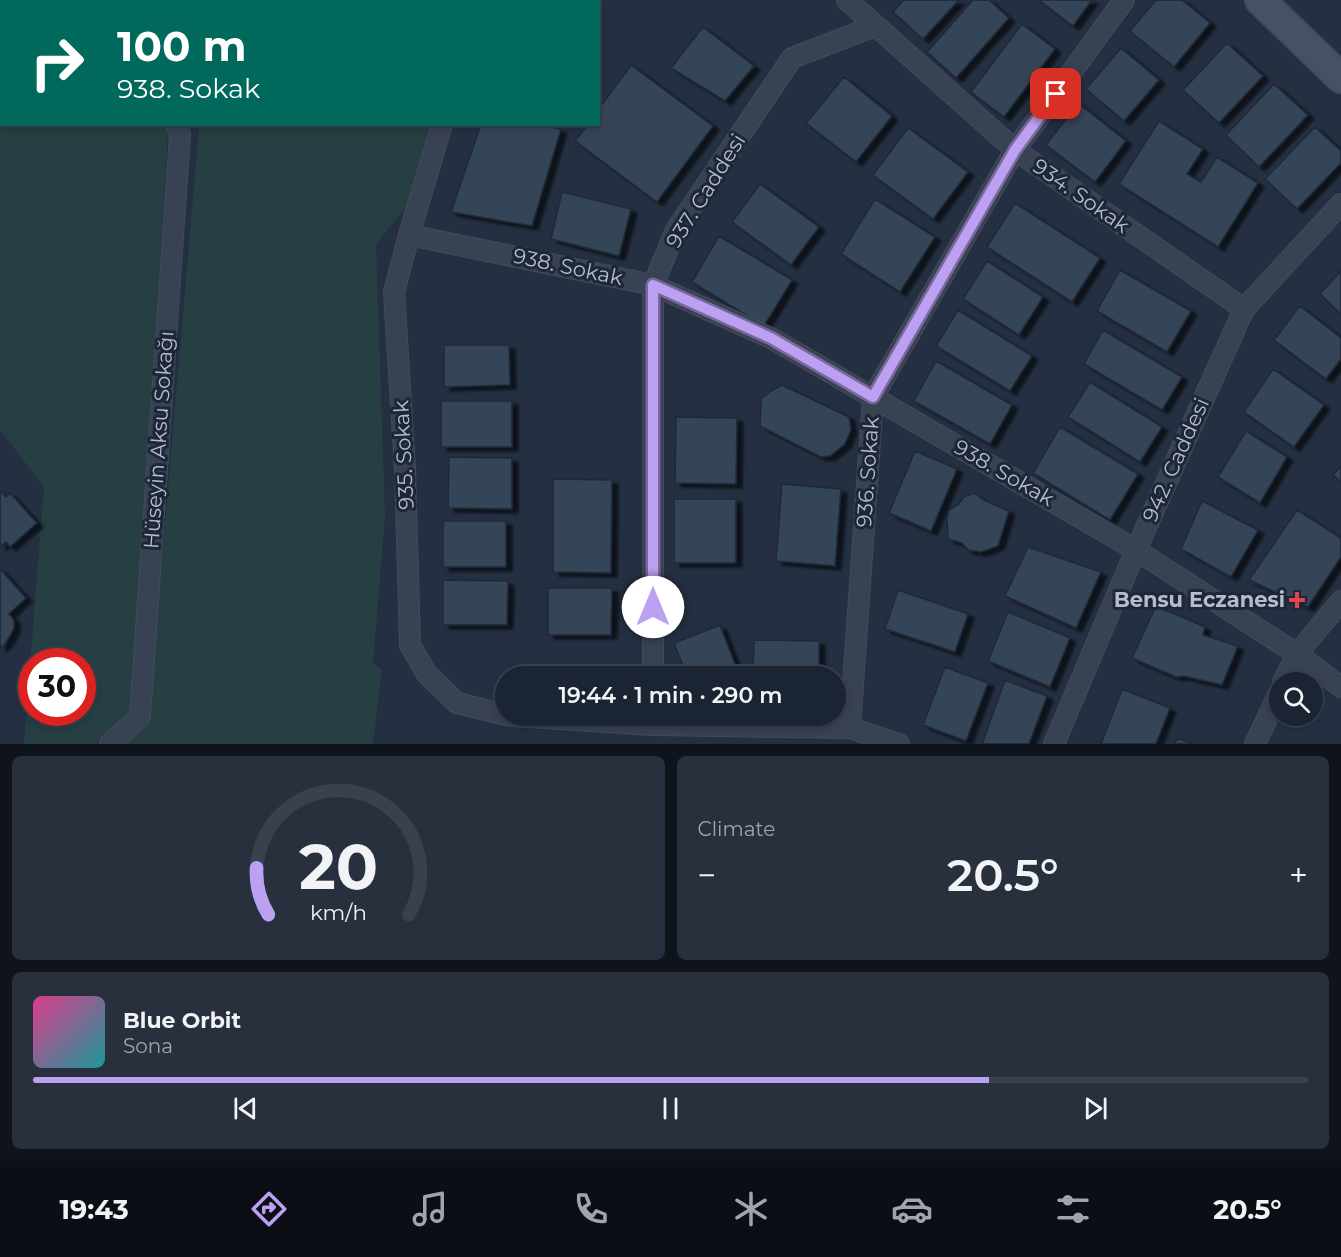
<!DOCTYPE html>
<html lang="en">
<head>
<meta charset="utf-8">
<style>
  :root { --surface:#1b2432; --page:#28303e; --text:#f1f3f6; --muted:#a0a4ac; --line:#39414d; --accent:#bca0f2 }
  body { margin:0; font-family:Montserrat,sans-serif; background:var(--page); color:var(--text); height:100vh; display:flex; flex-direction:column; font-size:22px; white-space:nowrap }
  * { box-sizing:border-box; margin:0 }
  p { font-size:20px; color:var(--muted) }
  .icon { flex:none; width:33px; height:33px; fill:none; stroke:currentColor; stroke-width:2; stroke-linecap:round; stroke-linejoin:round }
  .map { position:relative; height:744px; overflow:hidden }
  .sheet { display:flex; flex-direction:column; gap:12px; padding:12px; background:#0f141c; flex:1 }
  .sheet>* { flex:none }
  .hud { position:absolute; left:0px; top:0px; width:600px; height:126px; box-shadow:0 3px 9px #0003,0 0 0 2px var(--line); background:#00695c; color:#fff; overflow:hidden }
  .fabs { position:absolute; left:1269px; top:672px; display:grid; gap:12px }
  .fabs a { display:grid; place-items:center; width:54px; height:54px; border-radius:50%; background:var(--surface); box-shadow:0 3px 9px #0003,0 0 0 2px var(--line); font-size:30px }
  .speed { position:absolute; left:18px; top:648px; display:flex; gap:12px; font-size:30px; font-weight:700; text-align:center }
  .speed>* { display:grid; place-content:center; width:78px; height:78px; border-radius:50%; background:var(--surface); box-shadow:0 3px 9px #0003,0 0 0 2px var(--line); line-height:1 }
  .speed .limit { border:9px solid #d22; background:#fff; color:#111 }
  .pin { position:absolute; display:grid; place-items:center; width:51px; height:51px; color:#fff; margin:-26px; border-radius:12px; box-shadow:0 3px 9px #0006 }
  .me { position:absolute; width:66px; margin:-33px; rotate:0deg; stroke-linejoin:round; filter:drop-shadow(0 0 4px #0008) }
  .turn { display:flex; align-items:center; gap:21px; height:126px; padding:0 18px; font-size:27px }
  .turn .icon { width:78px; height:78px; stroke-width:2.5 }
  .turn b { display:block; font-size:42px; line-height:51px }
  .big { font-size:45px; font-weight:600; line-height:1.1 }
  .sheet .card { flex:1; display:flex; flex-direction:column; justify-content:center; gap:9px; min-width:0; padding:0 21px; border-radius:9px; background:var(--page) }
  .sheet .dial { align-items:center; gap:0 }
  .dial svg { height:156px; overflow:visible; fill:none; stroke:var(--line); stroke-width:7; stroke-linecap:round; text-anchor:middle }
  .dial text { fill:var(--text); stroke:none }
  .song { display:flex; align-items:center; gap:18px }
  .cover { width:72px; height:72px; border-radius:9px; background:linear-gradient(135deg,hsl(330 70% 55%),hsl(180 70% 35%)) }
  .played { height:6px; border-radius:3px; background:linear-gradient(90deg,var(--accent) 75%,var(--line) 75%) }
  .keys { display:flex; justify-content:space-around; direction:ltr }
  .heat { display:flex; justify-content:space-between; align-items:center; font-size:33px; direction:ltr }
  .sheet .tiles { flex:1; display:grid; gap:12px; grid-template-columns:1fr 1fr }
  .card:last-child { grid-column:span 2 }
  .trip { position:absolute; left:495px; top:666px; width:351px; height:60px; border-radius:30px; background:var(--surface); box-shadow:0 3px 9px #0003,0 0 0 2px var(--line); font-weight:600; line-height:60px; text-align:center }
  .menu { display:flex; height:96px; justify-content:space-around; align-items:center; background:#0b0e14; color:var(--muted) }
  .menu .icon { width:42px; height:42px }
  .menu .current { color:var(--accent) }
  .menu b { font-size:27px; color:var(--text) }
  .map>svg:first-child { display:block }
  .green { fill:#263f43; fill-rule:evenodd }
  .building { fill:#364459; stroke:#1f2939; stroke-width:1.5; filter:url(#shadow) }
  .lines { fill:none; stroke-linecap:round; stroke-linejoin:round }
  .street-casing { stroke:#424b5b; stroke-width:22 }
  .secondary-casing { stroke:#424b5b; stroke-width:32 }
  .street { stroke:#394252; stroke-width:20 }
  .secondary { stroke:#465165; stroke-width:28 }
  .route-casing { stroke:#7a689d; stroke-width:15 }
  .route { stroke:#bca0f2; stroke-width:10 }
  .health-dot { fill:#e0444e; stroke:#1d2737; stroke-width:2 }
  .labels { text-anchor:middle; stroke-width:6; stroke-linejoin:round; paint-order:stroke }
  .street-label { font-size:21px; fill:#b5bdcc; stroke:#1d2737 }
  .poi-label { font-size:21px; font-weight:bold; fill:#b5bdcc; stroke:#1d2737; text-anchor:end }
</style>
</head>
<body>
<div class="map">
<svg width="1341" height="744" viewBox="0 0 1341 744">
  <defs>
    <filter id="shadow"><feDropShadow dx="6" dy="4" stdDeviation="1.5" flood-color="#0009"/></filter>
  </defs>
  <rect width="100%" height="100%" fill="#243042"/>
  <path class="green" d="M0 0H117L118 1 2 2V124H166L168 130 132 714 96 744H24L44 487 0 430ZM32 662H82V712H32Z
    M144 0H423L424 1 144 2Z
    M197 125H430L406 207 376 244 385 516 373 663 382 670 373 744H124L148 722 199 128Z"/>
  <path class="building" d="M904 0H959L923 39 893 12Z
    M973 0H989L1009 18 956 78 927 52Z
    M1039 0H1092L1073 26Z
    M1156 0H1182L1210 23 1174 67 1130 31Z
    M1022 24 1055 49 1004 117 971 92Z
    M703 27 754 66 725 101 671 68Z
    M1227 43 1263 76 1219 123 1183 90Z
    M1121 48 1159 80 1124 121 1086 89Z
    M631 65 713 126 657 202 575 141 588 124H598V110Z
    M844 77 892 116 856 162 806 123Z
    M1274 84 1308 115 1259 167 1226 135Z
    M1078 103 1126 141 1095 182 1046 145Z
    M1159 121 1203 149 1187 174 1201 182 1217 157 1258 183 1218 247 1119 184Z
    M481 124H537L561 129 532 226 451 212Z
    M1315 127 1341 151V163L1297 209 1265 179Z
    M908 128 968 172 933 219 873 175Z
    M760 184 819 227 791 265 732 222Z
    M562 192 631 209 619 256 551 239Z
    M875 199 935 237 900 292 841 254Z
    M1015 203 1100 258 1072 302 987 247Z
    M719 236 792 280 764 326 692 282Z
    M987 261 1043 297 1019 335 963 299Z
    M1120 270 1191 311 1167 352 1097 311Z
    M1341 271V314L1320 294Z
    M1300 306 1341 338V359L1326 379 1274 340Z
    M958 310 1032 356 1010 391 936 346Z
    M1103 330 1182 377 1162 410 1084 364Z
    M444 345H509L510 385 444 387Z
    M936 361 1012 405 990 444 914 401Z
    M1273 369 1324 405 1294 447 1244 412Z
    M1090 382 1162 427 1140 462 1068 417Z
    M782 385 849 417 851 430 845 444 830 456 821 457 760 426 761 399 771 391Z
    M441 401H512V447H441Z
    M676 417 737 418 736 484 675 483Z
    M1060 427 1138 474 1110 520 1033 473Z
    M1246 431 1287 457 1260 503 1218 477Z
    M915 451 957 469 931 531 889 513Z
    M449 457 512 458V509L448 508Z
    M1341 466V482L1333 475Z
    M553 479 612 480 611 573 553 572Z
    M782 484 841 489 835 566 776 561Z
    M0 491 6 497 10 493 37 523 10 547 6 542 0 547Z
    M974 493 984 500 1009 511 998 546 981 552 968 550 962 543 948 539 947 518 949 510 958 505 964 497Z
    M674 499H736V563H674Z
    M1202 501 1258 530 1231 577 1181 549Z
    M1297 510 1341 538V557L1308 607 1249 580Z
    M443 521H506V567H443Z
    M1028 547 1101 572 1076 628 1005 596Z
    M0 569 26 598 9 614 14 620V628L10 636 5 644 0 648Z
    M443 580 508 581 507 625H443Z
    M548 588H612L611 635H548Z
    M898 590 968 614 955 652 885 629Z
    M1156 606 1205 627 1203 635 1238 646 1222 685 1184 676 1176 677 1132 658Z
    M1008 612 1070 638 1050 687 988 661Z
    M720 625 738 672 725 676H687L674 643Z
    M754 640 819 641V676H753Z
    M945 667 988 683 966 741 923 725Z
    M1005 680 1047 696 1029 744H982Z
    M1122 689 1170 708 1156 744H1101Z
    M1177 738 1193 744H1175Z"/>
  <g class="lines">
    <defs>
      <path id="street" d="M127 0V2
        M434 0 435 2
        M847 0 1015 150 1244 309
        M520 2 522 0
        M442 124 409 235 394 292 405 468 410 645 427 674 457 703 506 715
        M409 235 653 285 771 338 1136 550 1297 654 1341 687
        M653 676V285L676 230 792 58 875 26
        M1283 682 1297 654 1341 601
        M512 716 653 725 850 728 899 744
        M850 728 873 397 1015 150 1124 0
        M110 744 140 717 180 134 176 124
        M1054 744 1136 550 1244 309 1341 204
        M1255 744 1280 691"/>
      <path id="secondary" d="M1260 0 1341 78"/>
    </defs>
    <use href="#street" class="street-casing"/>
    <use href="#secondary" class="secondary-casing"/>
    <use href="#street" class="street"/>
    <use href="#secondary" class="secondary"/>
  </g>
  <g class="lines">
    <defs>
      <path id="route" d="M653 607V285L771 338 873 397 1015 150 1056 94"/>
    </defs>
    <use href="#route" class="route-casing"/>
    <use href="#route" class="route"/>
  </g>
  <path class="health-dot" d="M1294 591h6v6h6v6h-6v6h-6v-6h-6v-6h6z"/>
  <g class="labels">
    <g class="street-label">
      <text transform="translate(706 191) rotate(-58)" y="7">937. Caddesi</text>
      <text transform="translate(1081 196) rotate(35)" y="7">934. Sokak</text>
      <text transform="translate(568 267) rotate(12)" y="7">938. Sokak</text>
      <text transform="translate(159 440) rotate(-86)" y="7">Hüseyin Aksu Sokağı</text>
      <text transform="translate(404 455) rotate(-93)" y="7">935. Sokak</text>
      <text transform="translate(1176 460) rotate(-66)" y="7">942. Caddesi</text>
      <text transform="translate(868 472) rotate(-86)" y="7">936. Sokak</text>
      <text transform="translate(1004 473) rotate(30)" y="7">938. Sokak</text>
    </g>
    <g class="poi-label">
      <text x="1285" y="607">Bensu Eczanesi</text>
    </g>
  </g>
</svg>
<div class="fabs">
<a><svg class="icon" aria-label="search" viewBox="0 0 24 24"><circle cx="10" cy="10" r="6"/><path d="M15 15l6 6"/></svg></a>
</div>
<div class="speed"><div class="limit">30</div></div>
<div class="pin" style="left:1056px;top:94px;background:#d93025"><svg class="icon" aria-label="arrive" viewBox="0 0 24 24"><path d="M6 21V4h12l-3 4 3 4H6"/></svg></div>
<svg class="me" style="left:653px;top:607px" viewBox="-20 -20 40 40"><circle r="19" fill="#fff"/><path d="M0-13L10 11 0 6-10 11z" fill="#bca0f2"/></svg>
<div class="trip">19:44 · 1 min · 290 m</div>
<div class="hud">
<div class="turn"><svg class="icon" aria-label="right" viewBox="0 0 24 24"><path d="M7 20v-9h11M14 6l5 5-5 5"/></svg><div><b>100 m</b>938. Sokak</div></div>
</div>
</div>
<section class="sheet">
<div class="tiles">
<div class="card dial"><svg viewBox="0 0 100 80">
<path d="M14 69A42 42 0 1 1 86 69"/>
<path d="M14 69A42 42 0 0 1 8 45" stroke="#bca0f2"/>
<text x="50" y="56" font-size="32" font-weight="700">20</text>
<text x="50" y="72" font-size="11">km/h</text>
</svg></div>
<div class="card"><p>Climate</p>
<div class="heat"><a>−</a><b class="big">20.5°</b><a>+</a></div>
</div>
<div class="card">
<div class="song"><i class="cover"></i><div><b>Blue Orbit</b><p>Sona</p></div></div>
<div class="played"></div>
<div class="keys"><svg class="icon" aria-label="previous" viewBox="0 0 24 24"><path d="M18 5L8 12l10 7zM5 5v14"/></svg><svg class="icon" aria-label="pause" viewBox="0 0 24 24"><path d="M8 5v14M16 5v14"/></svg><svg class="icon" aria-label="next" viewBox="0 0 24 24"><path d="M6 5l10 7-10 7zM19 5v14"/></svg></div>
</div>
</div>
</section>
<nav class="menu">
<b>19:43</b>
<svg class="icon current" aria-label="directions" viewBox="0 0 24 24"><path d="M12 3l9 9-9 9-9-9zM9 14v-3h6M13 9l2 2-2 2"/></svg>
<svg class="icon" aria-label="music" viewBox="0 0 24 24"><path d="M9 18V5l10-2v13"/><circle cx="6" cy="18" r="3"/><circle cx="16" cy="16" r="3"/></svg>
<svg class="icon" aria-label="phone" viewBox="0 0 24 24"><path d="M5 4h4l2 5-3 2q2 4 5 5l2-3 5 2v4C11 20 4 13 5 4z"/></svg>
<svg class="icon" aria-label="climate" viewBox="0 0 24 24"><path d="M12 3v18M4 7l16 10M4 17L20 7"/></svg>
<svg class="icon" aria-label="car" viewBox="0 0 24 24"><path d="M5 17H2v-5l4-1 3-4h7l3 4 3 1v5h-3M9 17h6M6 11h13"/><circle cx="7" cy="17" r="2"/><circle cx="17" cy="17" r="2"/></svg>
<svg class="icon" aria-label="filters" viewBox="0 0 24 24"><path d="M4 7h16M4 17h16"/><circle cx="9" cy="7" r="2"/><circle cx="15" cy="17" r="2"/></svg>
<b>20.5°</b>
</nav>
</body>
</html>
